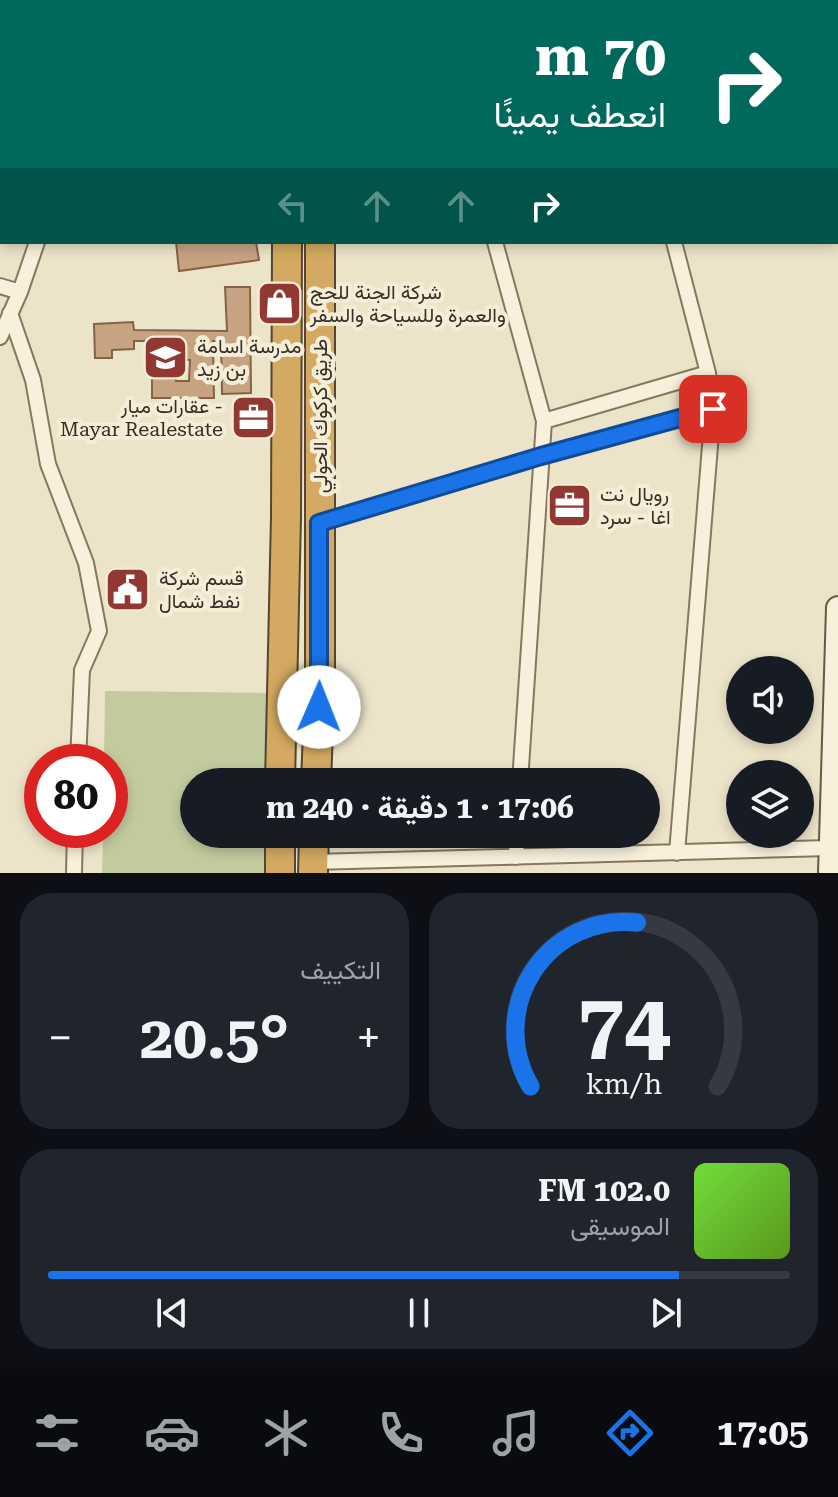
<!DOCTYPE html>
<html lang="ar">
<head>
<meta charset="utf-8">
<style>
  :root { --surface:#171b24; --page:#20242c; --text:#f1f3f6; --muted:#9ea1a6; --line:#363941; --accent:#1a73e8 }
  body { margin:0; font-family:"Roboto Serif",Vazirmatn,serif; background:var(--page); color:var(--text); direction:rtl; height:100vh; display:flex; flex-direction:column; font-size:30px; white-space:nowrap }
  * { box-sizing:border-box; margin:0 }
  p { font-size:26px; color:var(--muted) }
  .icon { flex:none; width:44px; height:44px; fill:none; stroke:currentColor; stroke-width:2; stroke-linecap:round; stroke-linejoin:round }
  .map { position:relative; height:873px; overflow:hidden; direction:ltr }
  .details { display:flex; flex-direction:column; gap:20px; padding:20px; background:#0d0f14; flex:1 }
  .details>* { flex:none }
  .top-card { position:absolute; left:0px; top:0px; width:838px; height:244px; box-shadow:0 4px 12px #0003; direction:rtl; background:#00695c; color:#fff; overflow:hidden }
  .tools { position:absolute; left:726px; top:656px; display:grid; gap:16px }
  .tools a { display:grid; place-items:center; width:88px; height:88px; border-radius:50%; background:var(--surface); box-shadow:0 4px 12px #0003; font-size:40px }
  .speed { position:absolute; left:24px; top:744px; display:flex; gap:16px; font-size:40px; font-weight:700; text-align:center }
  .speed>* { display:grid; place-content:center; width:104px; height:104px; border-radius:50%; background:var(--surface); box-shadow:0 4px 12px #0003; line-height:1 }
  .speed .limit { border:12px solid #d22; background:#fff; color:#111 }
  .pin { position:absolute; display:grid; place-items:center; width:68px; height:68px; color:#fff; margin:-34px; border-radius:16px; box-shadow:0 4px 12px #0006 }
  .me { position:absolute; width:88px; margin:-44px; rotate:1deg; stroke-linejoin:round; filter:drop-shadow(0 0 6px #0008) }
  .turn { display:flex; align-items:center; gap:28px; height:168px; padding:0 40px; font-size:36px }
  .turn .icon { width:104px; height:104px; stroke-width:2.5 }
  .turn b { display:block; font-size:56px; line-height:68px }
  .lanes { display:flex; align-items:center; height:76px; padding:0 40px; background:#0003; justify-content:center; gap:40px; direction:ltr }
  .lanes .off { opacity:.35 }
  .big { font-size:60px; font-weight:700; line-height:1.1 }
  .details .widget { flex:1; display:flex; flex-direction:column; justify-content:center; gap:12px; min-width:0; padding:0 28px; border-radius:32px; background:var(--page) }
  .details .dial { align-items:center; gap:0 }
  .dial svg { height:208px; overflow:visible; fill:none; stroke:var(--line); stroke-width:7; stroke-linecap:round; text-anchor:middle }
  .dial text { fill:var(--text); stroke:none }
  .song { display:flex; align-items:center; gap:24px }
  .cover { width:96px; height:96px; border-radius:12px; background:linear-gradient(135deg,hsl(100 70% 55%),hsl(90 70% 35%)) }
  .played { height:8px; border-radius:4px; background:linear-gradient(90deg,var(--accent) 85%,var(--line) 85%) }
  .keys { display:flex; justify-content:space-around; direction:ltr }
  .heat { display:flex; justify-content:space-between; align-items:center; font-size:44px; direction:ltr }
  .details .tiles { flex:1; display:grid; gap:20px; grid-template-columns:1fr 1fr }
  .widget:last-child { grid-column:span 2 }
  .trip { position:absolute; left:180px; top:768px; width:480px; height:80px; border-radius:40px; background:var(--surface); box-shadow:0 4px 12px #0003; font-weight:700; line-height:80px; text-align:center; direction:rtl }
  .dock { display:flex; height:128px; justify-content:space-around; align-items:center; background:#090b0e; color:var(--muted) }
  .dock .icon { width:56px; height:56px }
  .dock .selected { color:var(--accent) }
  .dock b { font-size:36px; color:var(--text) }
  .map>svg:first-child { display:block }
  .green { fill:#c2ca9e }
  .building { fill:#c7a382; stroke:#856346; stroke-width:2; fill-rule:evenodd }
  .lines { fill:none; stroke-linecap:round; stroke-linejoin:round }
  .street-casing { stroke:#87775f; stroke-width:18 }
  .secondary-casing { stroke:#695842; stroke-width:26 }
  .highway-casing { stroke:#564533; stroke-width:32 }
  .street { stroke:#f7f1dc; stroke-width:14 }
  .secondary { stroke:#f7f1dc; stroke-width:22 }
  .highway { stroke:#d4a961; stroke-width:28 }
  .route-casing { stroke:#114b97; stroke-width:20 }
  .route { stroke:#1a73e8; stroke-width:14 }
  .labels { text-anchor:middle; stroke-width:8; stroke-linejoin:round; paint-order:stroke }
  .poi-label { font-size:20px; fill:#392e21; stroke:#f4eed8; text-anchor:start }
  .street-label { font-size:20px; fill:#392e21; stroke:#f4eed8 }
</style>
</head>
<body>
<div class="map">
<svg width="838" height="873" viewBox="0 0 838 873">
  <rect width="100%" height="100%" fill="#ece4c9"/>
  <path class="green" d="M105 691 269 693 268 782H194V834H267V873H102L103 830H110V762H104Z"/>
  <path class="building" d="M176 242H256L259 260 179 271Z
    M225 287H250L251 393 222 394 221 341H213L214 398H152V341H134V349L112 350V358H95L94 324 133 322 134 330 227 331ZM176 360H190L189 381H176Z"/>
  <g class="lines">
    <defs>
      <path id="street" d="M612 0V2
        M760 0 761 2
        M119 2 120 0
        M836 215 838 221
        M495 242 544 421 520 782
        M674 242 708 373 713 409 677 853
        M0 286 20 292
        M10 313 33 380 48 464 86 563 99 631 82 670 78 762
        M0 337 20 292 37 242
        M544 421 708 373
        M319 523 541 456 713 409
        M516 857 517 834
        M312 862 830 848
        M74 873 75 830"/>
      <path id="secondary" d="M398 2 403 0
        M488 2 493 0
        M830 873 838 608"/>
      <path id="highway" d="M264 0 265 2
        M295 0 296 2
        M280 782 286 517 287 242
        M316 782 320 682V242
        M280 873V834
        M313 873 314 834"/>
    </defs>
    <use href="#street" class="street-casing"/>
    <use href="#secondary" class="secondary-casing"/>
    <use href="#highway" class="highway-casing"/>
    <use href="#street" class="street"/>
    <use href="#secondary" class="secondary"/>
    <use href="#highway" class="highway"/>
  </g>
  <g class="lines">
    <defs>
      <path id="route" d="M319 707V523L541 456 713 409"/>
    </defs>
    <use href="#route" class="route-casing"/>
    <use href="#route" class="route"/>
  </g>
  <defs>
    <symbol id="shop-square" viewBox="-11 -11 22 22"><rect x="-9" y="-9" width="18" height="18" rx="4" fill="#923833" stroke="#f4eed8"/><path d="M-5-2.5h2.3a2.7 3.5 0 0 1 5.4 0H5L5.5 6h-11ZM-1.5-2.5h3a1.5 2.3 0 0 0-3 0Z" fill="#fff"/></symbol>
    <symbol id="school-square" viewBox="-11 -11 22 22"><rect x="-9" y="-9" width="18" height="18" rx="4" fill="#923833" stroke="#f4eed8"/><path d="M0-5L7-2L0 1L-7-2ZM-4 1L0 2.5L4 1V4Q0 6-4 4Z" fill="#fff"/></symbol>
    <symbol id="office-square" viewBox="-11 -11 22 22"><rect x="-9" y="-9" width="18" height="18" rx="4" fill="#923833" stroke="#f4eed8"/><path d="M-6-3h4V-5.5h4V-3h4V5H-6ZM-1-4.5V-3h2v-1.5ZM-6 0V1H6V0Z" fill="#fff"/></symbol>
    <symbol id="civic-square" viewBox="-11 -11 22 22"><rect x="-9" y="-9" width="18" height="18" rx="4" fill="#923833" stroke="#f4eed8"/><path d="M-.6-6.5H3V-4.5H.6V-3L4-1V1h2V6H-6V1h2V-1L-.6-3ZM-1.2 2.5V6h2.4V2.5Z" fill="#fff"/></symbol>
  </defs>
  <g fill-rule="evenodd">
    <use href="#shop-square" x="254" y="278" width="51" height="51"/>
    <use href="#school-square" x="140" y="332" width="51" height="51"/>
    <use href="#office-square" x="228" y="392" width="51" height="51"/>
    <use href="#office-square" x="544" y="480" width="51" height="51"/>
    <use href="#civic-square" x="102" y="564" width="51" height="51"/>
  </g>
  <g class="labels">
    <g class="poi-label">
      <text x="310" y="299">شركة الجنة للحج<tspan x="310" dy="23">والعمرة وللسياحة والسفر</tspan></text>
      <text x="197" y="353">مدرسة اسامة<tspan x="197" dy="23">بن زيد</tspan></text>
      <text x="223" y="413" text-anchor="end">عقارات ميار -<tspan x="223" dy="23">Mayar Realestate</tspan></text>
      <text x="600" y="501">رويال نت<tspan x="600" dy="23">اغا - سرد</tspan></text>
      <text x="159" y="585">قسم شركة<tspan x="159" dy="23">نفط شمال</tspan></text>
    </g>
    <g class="street-label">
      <text transform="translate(320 416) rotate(-90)" y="7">طريق كركوك الحولي</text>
    </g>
  </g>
</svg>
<div class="tools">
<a><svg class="icon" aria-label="sound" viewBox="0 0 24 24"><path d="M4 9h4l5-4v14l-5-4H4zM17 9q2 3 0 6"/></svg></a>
<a><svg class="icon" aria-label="layers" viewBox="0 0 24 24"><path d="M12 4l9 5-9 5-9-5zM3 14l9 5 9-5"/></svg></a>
</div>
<div class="speed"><div class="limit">80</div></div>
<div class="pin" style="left:713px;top:409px;background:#d93025"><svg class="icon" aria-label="arrive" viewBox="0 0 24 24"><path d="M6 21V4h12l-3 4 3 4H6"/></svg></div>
<svg class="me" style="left:319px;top:707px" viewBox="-20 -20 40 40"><circle r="19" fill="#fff"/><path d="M0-13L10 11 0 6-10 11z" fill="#1a73e8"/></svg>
<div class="trip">17:06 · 1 دقيقة · 240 m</div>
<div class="top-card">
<div class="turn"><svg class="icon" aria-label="right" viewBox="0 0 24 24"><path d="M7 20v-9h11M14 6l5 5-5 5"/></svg><div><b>70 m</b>انعطف يمينًا</div></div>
<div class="lanes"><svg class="icon off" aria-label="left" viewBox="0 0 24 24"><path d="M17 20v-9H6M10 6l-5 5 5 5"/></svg><svg class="icon off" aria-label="ahead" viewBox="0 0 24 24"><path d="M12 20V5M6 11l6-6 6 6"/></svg><svg class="icon off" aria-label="ahead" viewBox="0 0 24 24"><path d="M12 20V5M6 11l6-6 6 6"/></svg><svg class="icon" aria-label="right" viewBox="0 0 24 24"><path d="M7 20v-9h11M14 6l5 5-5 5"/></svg></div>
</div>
</div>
<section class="details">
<div class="tiles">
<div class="widget dial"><svg viewBox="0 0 100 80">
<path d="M14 69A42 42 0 1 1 86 69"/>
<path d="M14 69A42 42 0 0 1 55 6" stroke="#1a73e8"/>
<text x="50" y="56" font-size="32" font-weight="700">74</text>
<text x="50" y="72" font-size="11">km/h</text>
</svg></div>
<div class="widget"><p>التكييف</p>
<div class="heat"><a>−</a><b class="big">20.5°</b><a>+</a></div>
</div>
<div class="widget">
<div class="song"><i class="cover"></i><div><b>102.0 FM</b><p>الموسيقى</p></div></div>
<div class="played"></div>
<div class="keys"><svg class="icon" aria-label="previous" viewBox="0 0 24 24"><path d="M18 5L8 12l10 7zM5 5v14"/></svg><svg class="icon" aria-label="pause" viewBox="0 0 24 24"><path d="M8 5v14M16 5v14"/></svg><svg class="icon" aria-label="next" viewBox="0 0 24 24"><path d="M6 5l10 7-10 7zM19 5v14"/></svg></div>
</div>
</div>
</section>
<nav class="dock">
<b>17:05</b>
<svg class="icon selected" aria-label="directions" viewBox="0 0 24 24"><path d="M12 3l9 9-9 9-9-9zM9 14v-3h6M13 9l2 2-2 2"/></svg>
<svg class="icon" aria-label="music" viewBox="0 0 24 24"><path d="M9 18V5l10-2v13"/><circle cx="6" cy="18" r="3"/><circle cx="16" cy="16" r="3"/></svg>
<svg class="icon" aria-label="phone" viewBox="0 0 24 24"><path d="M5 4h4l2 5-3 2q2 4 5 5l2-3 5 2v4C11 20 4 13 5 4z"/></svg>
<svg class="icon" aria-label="climate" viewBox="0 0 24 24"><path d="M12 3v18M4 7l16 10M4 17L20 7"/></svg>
<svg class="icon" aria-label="car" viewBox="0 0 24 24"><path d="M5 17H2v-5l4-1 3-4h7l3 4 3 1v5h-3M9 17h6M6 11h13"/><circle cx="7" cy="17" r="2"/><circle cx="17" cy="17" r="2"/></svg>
<svg class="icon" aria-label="filters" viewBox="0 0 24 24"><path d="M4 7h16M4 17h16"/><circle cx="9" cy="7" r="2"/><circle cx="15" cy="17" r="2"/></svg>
</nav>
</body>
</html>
